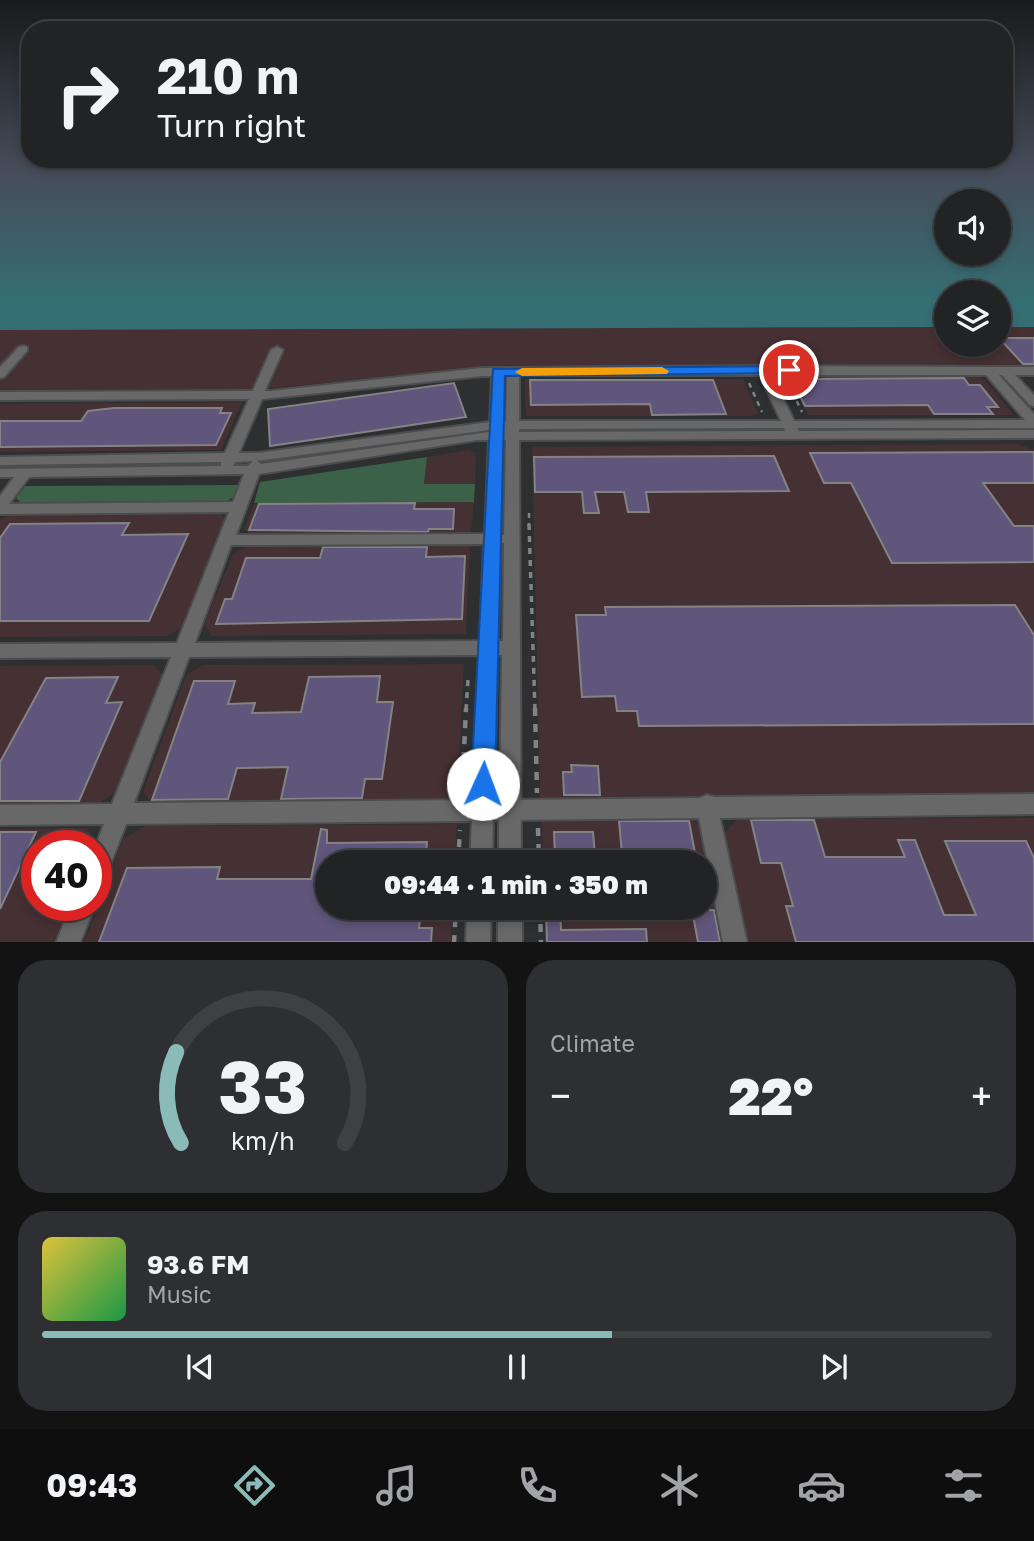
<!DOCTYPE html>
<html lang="en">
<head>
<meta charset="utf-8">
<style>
  :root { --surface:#222325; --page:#2e2f32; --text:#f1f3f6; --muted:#a2a4a7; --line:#3f4042; --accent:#8bbbb9 }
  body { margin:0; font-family:"Golos Text",sans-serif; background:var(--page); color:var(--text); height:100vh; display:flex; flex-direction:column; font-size:26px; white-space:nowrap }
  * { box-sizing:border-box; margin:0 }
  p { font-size:23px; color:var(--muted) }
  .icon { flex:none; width:38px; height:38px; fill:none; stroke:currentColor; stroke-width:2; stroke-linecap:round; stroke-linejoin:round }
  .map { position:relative; height:942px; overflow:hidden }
  .sheet { display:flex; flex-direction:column; gap:18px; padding:18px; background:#131314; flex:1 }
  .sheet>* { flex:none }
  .top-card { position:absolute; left:21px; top:21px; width:992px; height:147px; border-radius:28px; box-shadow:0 4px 10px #0003,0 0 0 2px var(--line); background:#222325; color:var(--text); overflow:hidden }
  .tools { position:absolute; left:934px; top:189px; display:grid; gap:14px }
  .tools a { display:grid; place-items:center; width:77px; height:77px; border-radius:50%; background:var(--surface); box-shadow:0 4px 10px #0003,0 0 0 2px var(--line); font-size:35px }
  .speed { position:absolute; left:21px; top:830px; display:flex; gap:14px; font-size:35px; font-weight:700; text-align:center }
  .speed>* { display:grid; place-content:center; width:91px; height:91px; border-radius:50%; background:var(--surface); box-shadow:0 4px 10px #0003,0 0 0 2px var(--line); line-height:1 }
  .speed .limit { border:10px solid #d22; background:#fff; color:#111 }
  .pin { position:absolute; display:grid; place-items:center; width:60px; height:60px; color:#fff; margin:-30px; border:4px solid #fff; border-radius:50%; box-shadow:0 2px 7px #0007 }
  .me { position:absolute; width:77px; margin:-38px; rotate:2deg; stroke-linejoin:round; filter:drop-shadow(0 0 5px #0008) }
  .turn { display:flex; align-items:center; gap:24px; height:147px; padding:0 21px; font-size:32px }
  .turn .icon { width:91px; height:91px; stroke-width:2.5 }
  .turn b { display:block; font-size:49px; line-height:60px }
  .big { font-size:52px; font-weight:800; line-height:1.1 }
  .sheet .widget { flex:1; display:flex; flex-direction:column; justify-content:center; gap:10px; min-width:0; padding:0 24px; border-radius:28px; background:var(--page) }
  .sheet .dial { align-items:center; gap:0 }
  .dial svg { height:182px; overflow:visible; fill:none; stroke:var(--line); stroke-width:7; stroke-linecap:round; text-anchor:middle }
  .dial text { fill:var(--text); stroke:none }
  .song { display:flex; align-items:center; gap:21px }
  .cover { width:84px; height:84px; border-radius:10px; background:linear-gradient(135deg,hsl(50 70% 55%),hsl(140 70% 35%)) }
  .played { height:7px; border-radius:4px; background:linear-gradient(90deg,var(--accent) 60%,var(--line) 60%) }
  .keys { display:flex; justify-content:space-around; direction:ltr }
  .heat { display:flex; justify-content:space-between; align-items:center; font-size:38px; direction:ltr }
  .sheet .tiles { flex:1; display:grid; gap:18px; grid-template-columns:1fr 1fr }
  .widget:last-child { grid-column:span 2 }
  .trip { position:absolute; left:315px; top:850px; width:402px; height:70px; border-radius:35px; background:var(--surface); box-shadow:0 4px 10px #0003,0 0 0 2px var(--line); font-weight:800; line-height:70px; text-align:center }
  .tabs { display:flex; height:112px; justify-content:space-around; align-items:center; background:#0e0e0f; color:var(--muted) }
  .tabs .icon { width:49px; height:49px }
  .tabs .active { color:var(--accent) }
  .tabs b { font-size:32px; color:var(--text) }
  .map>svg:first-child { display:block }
  .industrial { fill:#453033 }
  .green { fill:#3b6148 }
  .water { fill:#356f73; fill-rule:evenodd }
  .building { fill:#60557a; stroke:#838385; stroke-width:2 }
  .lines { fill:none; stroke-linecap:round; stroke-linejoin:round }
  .minor-casing { stroke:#4b4d4f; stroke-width:4 }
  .tertiary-casing { stroke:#4b4d4f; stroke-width:4 }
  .path-far2 { stroke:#818384; stroke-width:2.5; stroke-dasharray:5 5; stroke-linecap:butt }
  .path-far1 { stroke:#818384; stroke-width:3.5; stroke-dasharray:6 6; stroke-linecap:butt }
  .path { stroke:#818384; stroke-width:4.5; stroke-dasharray:8 8; stroke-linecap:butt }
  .minor { fill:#696868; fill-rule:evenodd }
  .tertiary { fill:#696868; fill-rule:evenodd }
  .route { fill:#1a73e8; stroke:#114b97; stroke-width:2 }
  .slow { fill:#f59e0b }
</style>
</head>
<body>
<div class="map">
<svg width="1034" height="943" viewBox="0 0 1034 943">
  <rect width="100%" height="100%" fill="#2d2f31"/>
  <path class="industrial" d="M947 327V345H999V327H1034V365H511L260 389 0 390V330Z
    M982 377 1014 415H808L789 378Z
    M525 379H743L758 413 752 416H526Z
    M242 402 221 450 0 452V404Z
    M1018 444 1034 450V798L540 799 532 447Z
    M468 450 476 453 475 484H424L427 457Z
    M474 502 471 533 250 534 244 529 254 503Z
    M13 514H220L227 519 183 627 167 636 0 637V519Z
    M470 546 466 634 212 636 204 625 233 554 246 547Z
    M464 664 457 801 152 804 143 792 186 675 203 665Z
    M154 665 164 676 118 790 97 805H0V666Z
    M542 818H691L704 830 725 942H545V908H705V863H543Z
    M1034 818V942H747L724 833 738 819Z
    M457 824 455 863H327V908H453L451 942 84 943 123 839 145 826Z
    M87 828 95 841 94 845H37V905H69L54 942H0V829Z"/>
  <path class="green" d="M427 457 424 484H475L474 502 254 503 260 482Z
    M241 485 237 495 225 502 22 504 16 498 25 486Z"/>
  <path class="water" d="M0 172H1034V327H999V292H947V327L0 330ZM947 201H999V254H947Z"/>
  <path class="building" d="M999 338H1034V364H1023Z
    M964 378 969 385H980L998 407H987L993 414H934L928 405 805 406 791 379Z
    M530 380H713L726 414 652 415 650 404 531 405Z
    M454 383 466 417 270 446 268 409Z
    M114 408H222L220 413H231L216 445 0 447V421H81L88 411Z
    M1034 452V483H983L1014 526H1034V562L910 563H892L851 483H824L810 453Z
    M774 456 789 491 646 492 649 512H628L624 492H595L599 513H584L582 492H535L534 457Z
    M415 503 414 509H454L453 529H429L428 532 249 530 259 504Z
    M129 523 122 535 188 534 149 621H0V538L10 524Z
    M323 547H427L426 557 465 556 462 619 216 624 225 599H232L246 558H320Z
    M1015 605 1034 635V724L639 726 637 711H617L615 696 582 697 576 615H606L605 607Z
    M380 676 377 702H393L382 779H365L362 798 281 799 288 767 237 768 228 799 152 800 194 681H235L228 704 255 703 252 713 301 712 309 677Z
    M118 677 106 703 122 702 79 801H0V762L46 678Z
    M571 765 598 766 600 795H564L563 772H572Z
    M751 820H814L825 857H905L898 840H915L944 915H976L945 841H1026L1034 858V942H796L786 906H793L781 863H761Z
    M619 821H689L695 853 622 854Z
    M321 829 327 830V843L427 842 425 863H327V908H421L419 928H432L431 942H99L127 868 220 867 217 879H311Z
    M0 832H36L0 909Z
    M554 832H593L595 856 555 855Z
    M546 908H560L561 930 646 929 647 942H547Z
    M692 910H714L720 942H698Z"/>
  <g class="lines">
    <defs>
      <path id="minor" d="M23 346 27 347V351L4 377 0 378V367L19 347Z
        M277 347 283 350 263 395 261 398H253L251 395 271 350Z
        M1034 794V814L720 818 747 943H723L699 818 510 820 502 817 499 810 502 803 510 800 700 798 707 795 714 797Z"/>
      <path id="tertiary" d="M764 366 1034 367V375H1015L1034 395V406L1030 405 1002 375H999L1034 414V428H797L799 431 1034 430V438L519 440 521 863H499V820H493L492 863H470L472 821 126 824 104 881 96 884V845L104 824 0 825V805L112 804 171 657 0 658V644L177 643 229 512 0 514V496L14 477H0V469L221 466V462L0 465V457L225 453 249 399 0 400V392L271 391 482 368ZM519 375H760L781 421H519ZM772 375H986L1025 420 794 421ZM482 376H492L490 422 258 453H239L262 399ZM504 376H507L506 421H503ZM784 428 785 431 519 432V429ZM489 430V432L261 464 257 461ZM477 440H489L485 534 236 535 259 474ZM502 440H506L504 535 500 534ZM253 461 248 466H233L235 462ZM244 474 233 502 9 504 29 477ZM504 543 503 641H498L500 544ZM484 544 480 641 195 643 231 545ZM479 655 473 800 134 803 189 657ZM497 655H502L500 800H494Z
        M71 905H95L80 943H56Z
        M467 908H491L490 943H466Z
        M498 908H522V943H498Z"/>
    </defs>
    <use href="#minor" class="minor-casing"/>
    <use href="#tertiary" class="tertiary-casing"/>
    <path class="path-far2" d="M749 383 762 412
      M788 383 802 412
      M529 513V526"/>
    <path class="path-far1" d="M529 524 535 710
      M466 710 468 680"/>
    <path class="path" d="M535 708 537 793
      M462 792 466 708
      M538 828 539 863
      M458 863 460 830
      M540 908 541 943
      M454 943 456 908"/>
    <use href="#minor" class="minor"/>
    <use href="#tertiary" class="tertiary"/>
  </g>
  <linearGradient id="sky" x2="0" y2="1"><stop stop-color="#191a1b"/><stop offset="0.57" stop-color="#464d5a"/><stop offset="1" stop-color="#464d5a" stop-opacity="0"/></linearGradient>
  <rect width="1034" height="303" fill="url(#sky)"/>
  <path class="route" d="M789 366 793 368V373L505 376 495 784 491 792 483 795 474 792 471 784 493 369Z"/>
  <path class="slow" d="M662 367 669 371 667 374 522 376 515 372 522 368Z"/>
</svg>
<div class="tools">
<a><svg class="icon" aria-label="sound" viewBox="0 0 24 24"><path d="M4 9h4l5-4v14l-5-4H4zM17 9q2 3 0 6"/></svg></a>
<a><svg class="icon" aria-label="layers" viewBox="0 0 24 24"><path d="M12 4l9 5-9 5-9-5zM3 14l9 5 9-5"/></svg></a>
</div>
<div class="speed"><div class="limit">40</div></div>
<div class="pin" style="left:789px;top:370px;background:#d93025"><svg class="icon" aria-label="arrive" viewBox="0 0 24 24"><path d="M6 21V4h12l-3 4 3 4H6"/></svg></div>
<svg class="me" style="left:483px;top:784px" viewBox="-20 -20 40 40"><circle r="19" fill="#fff"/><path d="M0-13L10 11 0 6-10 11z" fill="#1a73e8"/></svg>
<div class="trip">09:44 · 1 min · 350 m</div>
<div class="top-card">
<div class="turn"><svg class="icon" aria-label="right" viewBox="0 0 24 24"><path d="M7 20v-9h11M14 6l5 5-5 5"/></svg><div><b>210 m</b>Turn right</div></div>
</div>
</div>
<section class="sheet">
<div class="tiles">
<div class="widget dial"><svg viewBox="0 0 100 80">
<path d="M14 69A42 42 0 1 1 86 69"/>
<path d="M14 69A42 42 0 0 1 12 29" stroke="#8bbbb9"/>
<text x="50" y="56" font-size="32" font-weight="700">33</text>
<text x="50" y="72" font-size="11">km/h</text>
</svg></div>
<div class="widget"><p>Climate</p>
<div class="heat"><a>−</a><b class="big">22°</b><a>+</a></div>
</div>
<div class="widget">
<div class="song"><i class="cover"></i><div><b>93.6 FM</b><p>Music</p></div></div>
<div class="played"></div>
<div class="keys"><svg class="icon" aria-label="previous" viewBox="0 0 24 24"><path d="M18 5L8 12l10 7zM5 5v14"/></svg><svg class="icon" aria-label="pause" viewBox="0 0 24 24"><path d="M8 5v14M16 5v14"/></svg><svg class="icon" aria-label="next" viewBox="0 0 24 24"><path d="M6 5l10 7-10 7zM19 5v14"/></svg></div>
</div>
</div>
</section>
<nav class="tabs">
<b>09:43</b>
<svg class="icon active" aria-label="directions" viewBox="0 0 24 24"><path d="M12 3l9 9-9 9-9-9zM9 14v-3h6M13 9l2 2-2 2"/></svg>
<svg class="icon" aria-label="music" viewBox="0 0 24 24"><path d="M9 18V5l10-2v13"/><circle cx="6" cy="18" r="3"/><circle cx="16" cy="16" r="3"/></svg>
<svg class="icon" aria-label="phone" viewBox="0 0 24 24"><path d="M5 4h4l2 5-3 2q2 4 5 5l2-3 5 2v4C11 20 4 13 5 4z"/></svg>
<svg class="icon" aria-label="climate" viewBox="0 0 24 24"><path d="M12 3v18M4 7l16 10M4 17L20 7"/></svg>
<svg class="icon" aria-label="car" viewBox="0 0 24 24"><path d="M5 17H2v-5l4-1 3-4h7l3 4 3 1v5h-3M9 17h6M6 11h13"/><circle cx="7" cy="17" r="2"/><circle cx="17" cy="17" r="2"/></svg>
<svg class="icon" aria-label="filters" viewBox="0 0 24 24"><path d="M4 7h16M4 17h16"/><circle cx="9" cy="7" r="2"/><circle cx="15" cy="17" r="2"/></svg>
</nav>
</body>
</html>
